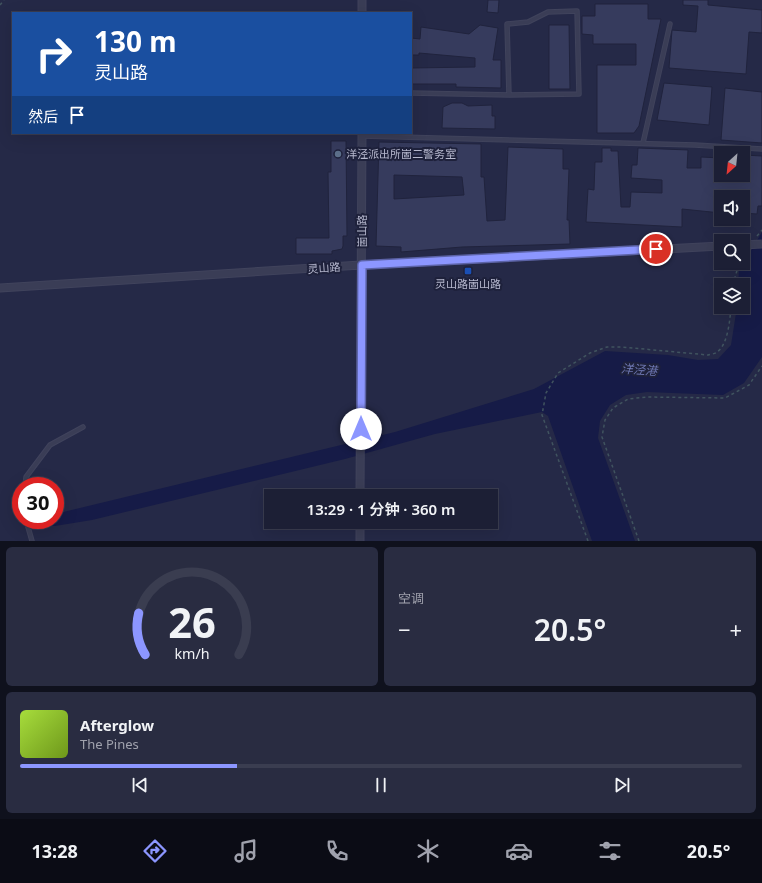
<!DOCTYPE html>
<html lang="zh">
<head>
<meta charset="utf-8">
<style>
  :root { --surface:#1c1f35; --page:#292c41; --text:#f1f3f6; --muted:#a0a2ad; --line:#3a3d50; --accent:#8c96ff }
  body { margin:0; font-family:"Noto Sans","Noto Sans SC",sans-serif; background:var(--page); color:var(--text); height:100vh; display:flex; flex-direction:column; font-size:15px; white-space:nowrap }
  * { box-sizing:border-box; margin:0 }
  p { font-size:13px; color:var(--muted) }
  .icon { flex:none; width:22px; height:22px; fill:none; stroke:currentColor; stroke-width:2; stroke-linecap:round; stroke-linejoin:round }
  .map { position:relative; height:541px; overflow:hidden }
  .drawer { display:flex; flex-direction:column; gap:6px; padding:6px; background:#0f111d; flex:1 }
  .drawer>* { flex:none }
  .hud { position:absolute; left:12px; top:12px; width:400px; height:122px; border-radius:0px; box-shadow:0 4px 16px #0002,0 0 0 1px var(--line); background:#1a4fa0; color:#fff; overflow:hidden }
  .needle { width:26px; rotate:207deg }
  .buttons { position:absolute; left:714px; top:146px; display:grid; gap:8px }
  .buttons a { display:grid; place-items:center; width:36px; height:36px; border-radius:0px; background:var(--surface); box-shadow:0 4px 16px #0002,0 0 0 1px var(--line); font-size:20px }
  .speed { position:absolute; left:12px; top:477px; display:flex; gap:8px; font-size:20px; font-weight:700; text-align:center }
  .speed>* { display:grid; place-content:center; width:52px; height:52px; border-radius:50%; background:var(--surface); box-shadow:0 4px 16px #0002,0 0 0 1px var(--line); line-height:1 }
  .speed .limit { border:6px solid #d22; background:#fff; color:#111 }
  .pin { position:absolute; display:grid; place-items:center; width:34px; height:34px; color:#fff; margin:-17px; border:2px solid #fff; border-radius:50%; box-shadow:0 1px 4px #0007 }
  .me { position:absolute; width:44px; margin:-22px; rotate:0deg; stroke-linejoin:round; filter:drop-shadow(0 0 3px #0008) }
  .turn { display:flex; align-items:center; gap:14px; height:84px; padding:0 16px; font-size:18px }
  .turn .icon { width:52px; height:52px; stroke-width:2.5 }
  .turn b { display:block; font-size:28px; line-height:34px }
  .then { display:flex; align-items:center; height:38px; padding:0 16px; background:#0003; gap:8px; font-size:15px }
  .big { font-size:30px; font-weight:600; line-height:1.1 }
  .drawer .tile { flex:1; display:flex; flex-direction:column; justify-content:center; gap:6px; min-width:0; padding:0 14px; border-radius:6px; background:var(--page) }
  .drawer .dial { align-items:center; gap:0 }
  .dial svg { height:104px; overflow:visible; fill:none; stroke:var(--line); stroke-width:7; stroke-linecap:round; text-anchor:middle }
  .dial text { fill:var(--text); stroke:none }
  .song { display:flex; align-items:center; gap:12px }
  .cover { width:48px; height:48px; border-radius:6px; background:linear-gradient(135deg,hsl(80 70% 55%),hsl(80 70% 35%)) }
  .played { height:4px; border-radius:2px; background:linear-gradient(90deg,var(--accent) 30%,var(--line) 30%) }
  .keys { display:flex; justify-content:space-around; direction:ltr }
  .heat { display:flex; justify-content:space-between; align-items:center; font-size:22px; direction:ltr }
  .drawer .tiles { flex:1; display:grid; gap:6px; grid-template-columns:1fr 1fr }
  .tile:last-child { grid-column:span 2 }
  .trip { position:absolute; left:264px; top:489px; width:234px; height:40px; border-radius:0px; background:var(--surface); box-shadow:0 4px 16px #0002,0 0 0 1px var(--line); font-weight:600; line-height:40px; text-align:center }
  .tab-bar { display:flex; height:64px; justify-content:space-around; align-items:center; background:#0b0c15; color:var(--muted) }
  .tab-bar .icon { width:28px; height:28px }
  .tab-bar .current { color:var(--accent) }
  .tab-bar b { font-size:18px; color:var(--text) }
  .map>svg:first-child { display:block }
  .water { fill:#161b47 }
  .building { fill:#363b5d; stroke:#20233d; fill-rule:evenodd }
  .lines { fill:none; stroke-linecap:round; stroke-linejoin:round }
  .service-casing { stroke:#40435c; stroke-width:5.5 }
  .minor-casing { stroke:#40435c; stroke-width:9 }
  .path { stroke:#40535f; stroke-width:1.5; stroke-dasharray:3 3; stroke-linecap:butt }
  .service { stroke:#3a3d56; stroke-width:3.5 }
  .minor { stroke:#3a3d56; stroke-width:7 }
  .minor-bridge-casing { stroke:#40435c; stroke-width:9; stroke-linecap:butt }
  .minor-bridge { stroke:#3a3d56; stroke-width:7 }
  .route-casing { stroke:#5b62a6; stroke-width:10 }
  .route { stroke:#8c96ff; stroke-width:7 }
  .service-dot { fill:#5c6f8a; stroke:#1e213b; stroke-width:1.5 }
  .transit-dot { fill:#1a4fb4; stroke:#1e213b; stroke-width:1.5 }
  .labels { text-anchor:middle; stroke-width:4; stroke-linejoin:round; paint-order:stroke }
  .poi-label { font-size:11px; fill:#b7b9cf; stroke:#1e213b; text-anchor:start }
  .street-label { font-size:11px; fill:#b7b9cf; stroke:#1e213b }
  .water-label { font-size:12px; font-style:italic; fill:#6d76b1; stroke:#1e213b }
</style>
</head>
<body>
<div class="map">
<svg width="762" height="541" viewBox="0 0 762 541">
  <rect width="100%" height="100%" fill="#252947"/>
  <path class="water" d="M762 232V357L744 383 723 395 647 392 626 395 610 405 600 421 598 438 635 541H592L548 416 542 412 435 434 345 459 92 520 55 526 35 525 42 520H55V514L395 432 534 389 605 351 668 355 698 360 718 359 731 345 737 307H743V285H738L739 271Z"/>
  <path class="building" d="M488 0H499L498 13 487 12Z
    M683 0H708V5L762 10V33L749 32 746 74 669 68 672 30 696 32 698 6 683 5Z
    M595 4H648V19H661L639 126 634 133H597V65H636V44H593V35L582 34V16H595Z
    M480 25 498 28 493 60H501V88L456 87V84H411V68L475 67V58L419 53V55H411V38L420 39 421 27 469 34Z
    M549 25H569L570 89H549Z
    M664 83 712 87 709 125 657 120Z
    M725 88 762 92V143L721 140Z
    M452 103H462L468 106 492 105V116H495V129L442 128 443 107Z
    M331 141H346L347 236H343V246L342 249 332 251V254H296V238H329L328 172H331Z
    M379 142 481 144V177H484L487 221 505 220 508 147 563 149V169H569L567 220H569L570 244 462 247 401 252V247L376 246ZM394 175 462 177 464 195 394 199Z
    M602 148H611V151H618L621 207H630L631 192 662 193V180L631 178 632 165H637L638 148 688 150 687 168H701V157L721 158V175H743L744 155 762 156V206H758L757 214 743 213V197H721V213L682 209V227L586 222 588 189 594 190 595 162H602Z"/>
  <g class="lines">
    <defs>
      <path id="service" d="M411 93 509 95 579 94 577 11 548 12 528 22 507 24 509 95
        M362 136 695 145 762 149
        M643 143 670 24
        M25 486 26 477 50 445 83 427
        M26 520 32 541"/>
      <path id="minor" d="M362 13V0
        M0 288 361 265 721 246
        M360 496 362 133
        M360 541V522"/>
    </defs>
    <use href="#service" class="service-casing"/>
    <use href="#minor" class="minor-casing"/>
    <path class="path" d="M0 5 4 0
      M757 236 762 230
      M743 257 746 253
      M733 285 739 263
      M588 541 542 415 546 393 558 373 590 353 607 347H622L708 355C711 354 715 354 717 352 728 345 730 319 731 307
      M639 541 602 437 605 420 613 408 628 399 647 397 725 398 749 385 762 366"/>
    <use href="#service" class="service"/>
    <use href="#minor" class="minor"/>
    <defs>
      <path id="minor-bridge" d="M743 245 762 244"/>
    </defs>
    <use href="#minor-bridge" class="minor-bridge-casing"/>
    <use href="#minor-bridge" class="minor-bridge"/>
  </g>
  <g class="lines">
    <defs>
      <path id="route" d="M361 429 362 265 656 249"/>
    </defs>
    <use href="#route" class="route-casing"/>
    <use href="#route" class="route"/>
  </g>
  <circle class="service-dot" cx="338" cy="154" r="4"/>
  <rect class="transit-dot" x="464" y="267" width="8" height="8" rx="2"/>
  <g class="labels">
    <g class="poi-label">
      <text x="346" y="158">洋泾派出所崮二警务室</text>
      <text x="468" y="288" text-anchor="middle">灵山路崮山路</text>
    </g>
    <g class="street-label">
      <text transform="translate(362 231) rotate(-90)" y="4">崮山路</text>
      <text transform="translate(324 268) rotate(-4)" y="4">灵山路</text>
    </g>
    <g class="water-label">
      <text transform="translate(639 370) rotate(4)" y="4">洋泾港</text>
    </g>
  </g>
</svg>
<div class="buttons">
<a><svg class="needle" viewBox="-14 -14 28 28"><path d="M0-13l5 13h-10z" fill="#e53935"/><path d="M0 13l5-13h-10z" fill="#a0a2ad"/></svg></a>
<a><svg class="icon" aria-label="sound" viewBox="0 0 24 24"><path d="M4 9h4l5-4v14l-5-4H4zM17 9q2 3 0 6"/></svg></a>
<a><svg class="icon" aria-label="search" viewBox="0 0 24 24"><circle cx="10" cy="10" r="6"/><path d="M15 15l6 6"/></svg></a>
<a><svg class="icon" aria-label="layers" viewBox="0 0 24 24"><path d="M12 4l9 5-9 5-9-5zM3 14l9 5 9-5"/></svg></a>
</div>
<div class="speed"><div class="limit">30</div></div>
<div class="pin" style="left:656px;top:249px;background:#d93025"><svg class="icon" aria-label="arrive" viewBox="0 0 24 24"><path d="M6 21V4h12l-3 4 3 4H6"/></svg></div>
<svg class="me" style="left:361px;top:429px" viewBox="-20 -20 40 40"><circle r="19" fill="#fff"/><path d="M0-13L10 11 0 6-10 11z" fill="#8c96ff"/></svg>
<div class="trip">13:29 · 1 分钟 · 360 m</div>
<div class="hud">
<div class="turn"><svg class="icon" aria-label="right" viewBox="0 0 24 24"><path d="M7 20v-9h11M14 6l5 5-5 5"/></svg><div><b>130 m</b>灵山路</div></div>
<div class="then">然后<svg class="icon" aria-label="arrive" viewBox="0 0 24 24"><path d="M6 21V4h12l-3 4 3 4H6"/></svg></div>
</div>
</div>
<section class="drawer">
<div class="tiles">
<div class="tile dial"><svg viewBox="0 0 100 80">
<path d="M14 69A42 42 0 1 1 86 69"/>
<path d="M14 69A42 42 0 0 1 9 37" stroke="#8c96ff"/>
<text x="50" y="56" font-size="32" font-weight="700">26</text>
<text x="50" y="72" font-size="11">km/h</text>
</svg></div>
<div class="tile"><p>空调</p>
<div class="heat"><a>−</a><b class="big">20.5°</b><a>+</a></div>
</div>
<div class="tile">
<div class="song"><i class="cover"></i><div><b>Afterglow</b><p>The Pines</p></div></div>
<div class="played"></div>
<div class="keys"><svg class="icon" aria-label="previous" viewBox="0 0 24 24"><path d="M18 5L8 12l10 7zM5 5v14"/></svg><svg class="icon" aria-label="pause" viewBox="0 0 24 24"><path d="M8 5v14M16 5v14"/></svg><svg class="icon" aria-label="next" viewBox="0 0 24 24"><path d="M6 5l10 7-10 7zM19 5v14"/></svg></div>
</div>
</div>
</section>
<nav class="tab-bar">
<b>13:28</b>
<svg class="icon current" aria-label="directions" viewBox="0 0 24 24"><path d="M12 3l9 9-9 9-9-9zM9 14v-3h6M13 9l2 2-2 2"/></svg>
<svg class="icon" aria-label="music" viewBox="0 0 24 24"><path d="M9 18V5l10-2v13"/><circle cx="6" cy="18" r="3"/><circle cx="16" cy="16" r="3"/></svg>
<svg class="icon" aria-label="phone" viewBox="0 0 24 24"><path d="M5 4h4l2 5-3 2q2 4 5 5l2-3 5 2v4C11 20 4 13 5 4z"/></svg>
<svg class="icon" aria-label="climate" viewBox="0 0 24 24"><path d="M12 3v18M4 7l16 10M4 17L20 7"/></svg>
<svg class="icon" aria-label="car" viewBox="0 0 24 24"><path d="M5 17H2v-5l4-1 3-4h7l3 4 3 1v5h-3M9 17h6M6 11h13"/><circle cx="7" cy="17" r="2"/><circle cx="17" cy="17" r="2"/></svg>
<svg class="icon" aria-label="filters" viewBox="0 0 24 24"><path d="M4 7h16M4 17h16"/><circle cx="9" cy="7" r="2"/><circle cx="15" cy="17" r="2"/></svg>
<b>20.5°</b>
</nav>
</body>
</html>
